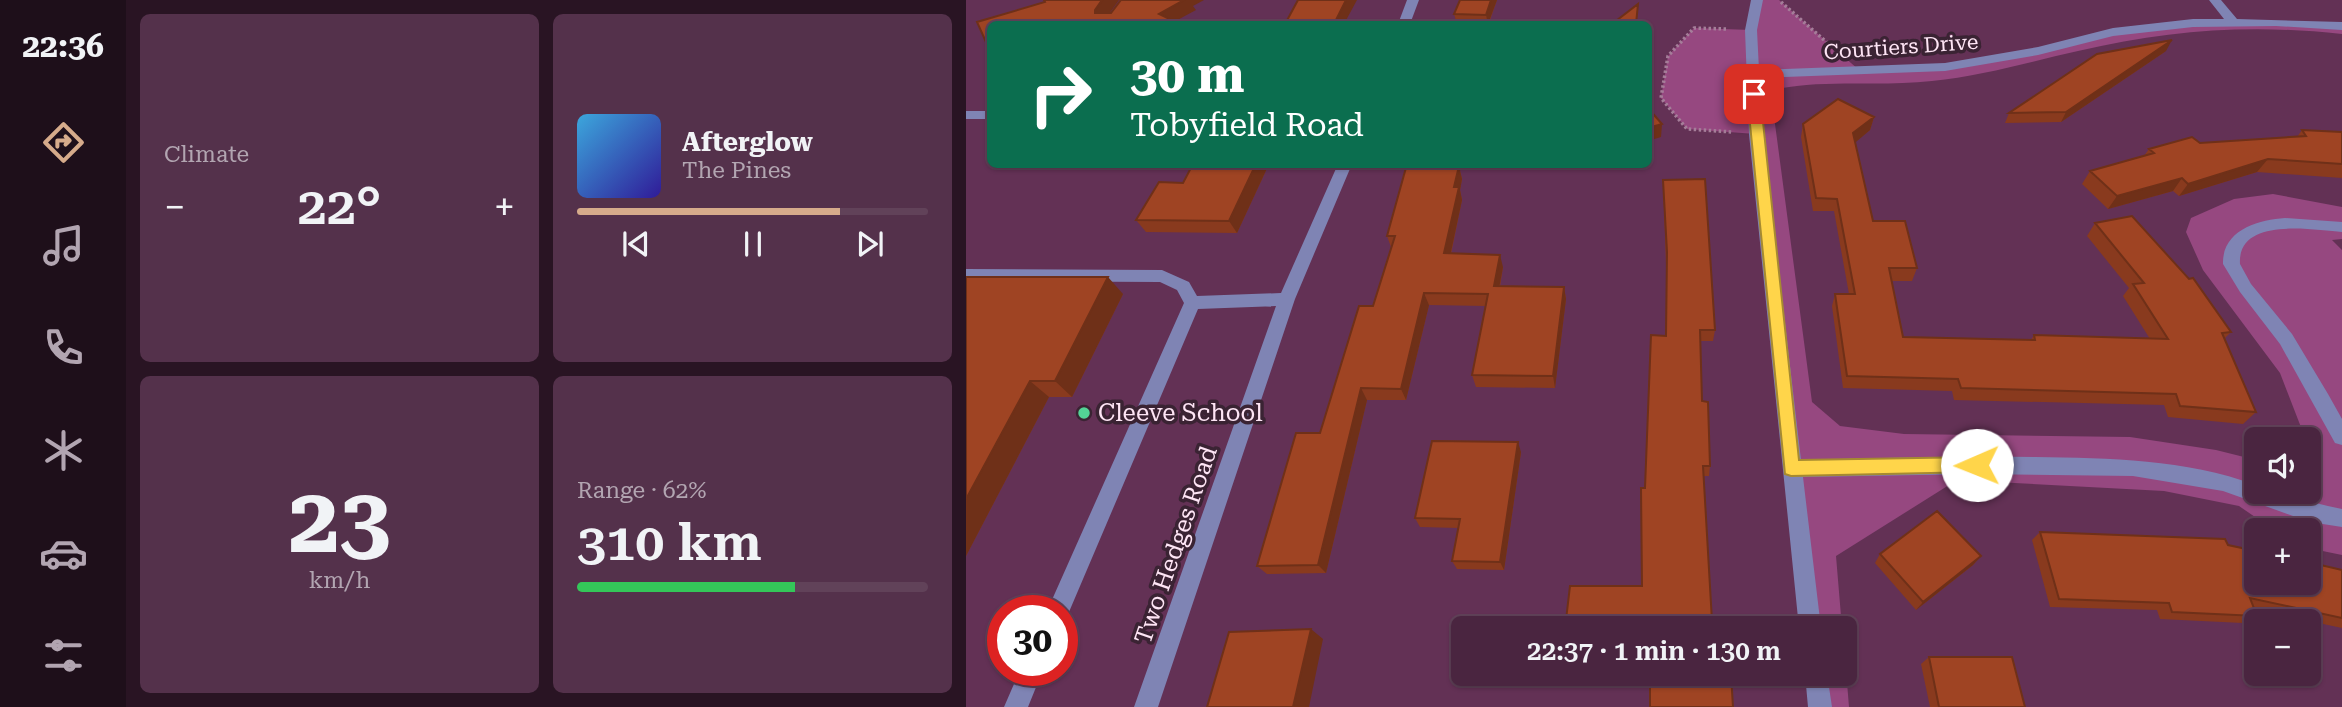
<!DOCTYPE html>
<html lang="en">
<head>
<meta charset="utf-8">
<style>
  :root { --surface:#4a2540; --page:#54314b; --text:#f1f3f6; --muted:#b2a5b1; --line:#614259; --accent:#d6ab8b }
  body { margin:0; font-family:"Roboto Serif",serif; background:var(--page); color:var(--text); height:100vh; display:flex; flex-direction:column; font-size:26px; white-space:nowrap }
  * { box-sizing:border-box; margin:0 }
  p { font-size:23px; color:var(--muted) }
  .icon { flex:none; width:38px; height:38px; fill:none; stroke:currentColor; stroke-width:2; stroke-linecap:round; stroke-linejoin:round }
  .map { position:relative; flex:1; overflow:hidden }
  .sheet { display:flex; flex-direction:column; gap:14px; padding:14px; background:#291423; width:840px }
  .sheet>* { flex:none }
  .hud { position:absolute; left:21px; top:21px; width:665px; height:147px; border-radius:10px; box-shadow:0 2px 5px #0004,0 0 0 2px var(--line); background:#0b6e4f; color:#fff; overflow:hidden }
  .tools { position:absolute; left:1278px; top:427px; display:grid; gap:14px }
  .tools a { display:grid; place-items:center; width:77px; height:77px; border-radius:10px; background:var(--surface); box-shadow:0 2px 5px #0004,0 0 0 2px var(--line); font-size:35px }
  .speed { position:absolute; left:21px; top:595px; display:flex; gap:14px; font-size:35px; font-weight:700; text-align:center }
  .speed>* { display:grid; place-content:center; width:91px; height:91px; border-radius:50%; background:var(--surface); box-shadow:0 2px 5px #0004,0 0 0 2px var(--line); line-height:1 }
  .speed .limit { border:10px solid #d22; background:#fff; color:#111 }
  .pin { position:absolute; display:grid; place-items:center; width:60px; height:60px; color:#fff; margin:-30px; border-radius:14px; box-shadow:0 4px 10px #0006 }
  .me { position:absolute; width:77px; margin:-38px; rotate:269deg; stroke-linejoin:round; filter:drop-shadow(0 0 5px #0008) }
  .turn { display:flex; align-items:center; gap:24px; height:147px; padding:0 28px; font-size:32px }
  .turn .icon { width:91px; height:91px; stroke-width:2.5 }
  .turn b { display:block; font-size:49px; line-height:60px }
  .big { font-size:52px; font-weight:600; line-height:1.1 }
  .sheet .card { flex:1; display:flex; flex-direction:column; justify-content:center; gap:10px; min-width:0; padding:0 24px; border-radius:10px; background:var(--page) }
  .sheet .dial { align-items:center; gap:0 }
  .dial b { font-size:91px; line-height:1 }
  .song { display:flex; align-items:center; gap:21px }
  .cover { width:84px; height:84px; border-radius:10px; background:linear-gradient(135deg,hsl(200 70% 55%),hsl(250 70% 35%)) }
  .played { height:7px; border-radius:4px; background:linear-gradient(90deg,var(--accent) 75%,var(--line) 75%) }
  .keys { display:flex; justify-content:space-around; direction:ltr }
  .heat { display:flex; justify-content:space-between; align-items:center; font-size:38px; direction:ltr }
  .charge { height:10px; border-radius:5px; background:linear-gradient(90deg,#34c759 62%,var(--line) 0) }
  .sheet .tiles { flex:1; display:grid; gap:14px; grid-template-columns:repeat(2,1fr) }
  .trip { position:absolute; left:485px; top:616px; width:406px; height:70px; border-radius:10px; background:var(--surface); box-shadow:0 2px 5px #0004,0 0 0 2px var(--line); font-weight:600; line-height:70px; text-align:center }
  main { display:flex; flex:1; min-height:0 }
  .tabs { display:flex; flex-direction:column; width:126px; justify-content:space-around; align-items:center; background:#1e0f1a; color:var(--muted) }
  .tabs .icon { width:49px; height:49px }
  .tabs .active { color:var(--accent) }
  .tabs b { font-size:32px; color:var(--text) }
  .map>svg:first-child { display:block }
  .green { fill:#964880 }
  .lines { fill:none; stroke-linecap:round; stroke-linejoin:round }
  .path { stroke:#a57d99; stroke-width:3.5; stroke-dasharray:2.5 2.5; stroke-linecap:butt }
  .minor { fill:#7f84b4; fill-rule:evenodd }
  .wall { fill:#893a1e }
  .shaded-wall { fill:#6f3018 }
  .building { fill:#9f4423; stroke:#6f3018; stroke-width:2 }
  .route { fill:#ffd54a; stroke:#a68a30; stroke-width:2 }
  .poi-dot { fill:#53d396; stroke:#3a2333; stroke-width:2.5 }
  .labels { text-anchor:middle; stroke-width:7; stroke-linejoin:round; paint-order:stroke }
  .far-street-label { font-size:21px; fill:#fee5f5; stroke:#3a2333 }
  .poi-label { font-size:24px; fill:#fee5f5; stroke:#3a2333; text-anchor:start }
  .street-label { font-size:24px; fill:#fee5f5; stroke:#3a2333 }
</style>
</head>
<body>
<main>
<nav class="tabs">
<b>22:36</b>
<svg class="icon active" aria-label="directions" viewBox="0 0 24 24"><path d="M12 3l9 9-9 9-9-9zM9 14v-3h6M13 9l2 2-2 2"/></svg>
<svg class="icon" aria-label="music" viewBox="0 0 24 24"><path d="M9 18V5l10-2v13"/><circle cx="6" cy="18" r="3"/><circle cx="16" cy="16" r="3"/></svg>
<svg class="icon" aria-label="phone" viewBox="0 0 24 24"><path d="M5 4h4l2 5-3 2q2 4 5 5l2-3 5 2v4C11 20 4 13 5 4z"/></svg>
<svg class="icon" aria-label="climate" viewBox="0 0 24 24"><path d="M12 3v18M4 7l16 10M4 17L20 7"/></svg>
<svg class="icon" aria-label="car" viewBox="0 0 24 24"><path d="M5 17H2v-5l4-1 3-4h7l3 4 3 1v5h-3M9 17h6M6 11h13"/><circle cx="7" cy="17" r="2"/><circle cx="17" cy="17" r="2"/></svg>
<svg class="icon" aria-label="filters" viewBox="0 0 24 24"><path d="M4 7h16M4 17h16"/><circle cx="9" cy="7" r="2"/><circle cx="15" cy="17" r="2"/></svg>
</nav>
<section class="sheet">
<div class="tiles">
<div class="card"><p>Climate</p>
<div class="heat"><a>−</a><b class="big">22°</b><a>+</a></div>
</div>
<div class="card">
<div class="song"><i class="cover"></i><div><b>Afterglow</b><p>The Pines</p></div></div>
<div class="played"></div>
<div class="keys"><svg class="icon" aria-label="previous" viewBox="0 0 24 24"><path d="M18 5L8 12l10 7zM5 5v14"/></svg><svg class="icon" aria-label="pause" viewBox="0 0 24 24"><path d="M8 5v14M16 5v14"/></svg><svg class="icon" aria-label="next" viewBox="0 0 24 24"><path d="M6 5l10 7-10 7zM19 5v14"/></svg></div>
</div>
<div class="card dial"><b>23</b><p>km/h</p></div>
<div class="card"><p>Range · 62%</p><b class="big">310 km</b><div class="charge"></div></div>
</div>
</section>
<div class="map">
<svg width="1376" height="707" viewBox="0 0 1376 707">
  <rect width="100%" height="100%" fill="#633155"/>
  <path class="green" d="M791 0H813L893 70 979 67 1109 40 1227 23 1376 26V34C1283 24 1203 30 1112 51 1063 62 1015 76 966 81 914 87 862 79 811 89L807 109 846 402 874 426 938 434 1164 437 1250 450 1290 460V492H1342V439H1337L1338 435 1314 373 1237 270 1220 232 1225 218 1268 199 1307 194 1376 207V239L1366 240 1376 250V555L1342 548V530H1308L1273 506 1198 491 991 480 870 556 876 628H844L790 134 721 129 695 98 702 56 728 28 785 30Z
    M879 658 883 707H854L850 674H878Z"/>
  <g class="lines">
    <path class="path" d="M815 2 866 47
      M760 29 728 28 702 56 695 98 721 129 766 132"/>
    <path class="minor" d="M441 0H453L444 24H432Z
      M785 0H797L791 30 793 70 979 63 1072 47 1147 28 1227 19H1258L1243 0H1255L1271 19 1376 22V30L1310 26 1227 27 1147 36 1072 55 979 71 794 78 797 134 835 460C913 458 991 456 1069 457 1145 458 1218 459 1290 485V492C1319 492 1347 504 1376 509V527L1344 522 1257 491 1167 476 1011 474 837 477 855 628H833L783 134 779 30Z
      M0 111H24V119H0Z
      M372 164H386L329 299 192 707H168L310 306 232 309 100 619 96 620V611H81L218 303 211 290 194 282 0 281V269L196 270 223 282 231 296 315 293Z
      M1319 218 1376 222V232C1347 230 1271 216 1274 264L1285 284 1326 334 1362 394 1376 419V445L1369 443 1314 344 1274 292 1257 264C1256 230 1292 220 1319 218Z
      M54 670H77L62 707H38Z
      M839 674H861L866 707H842Z"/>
  </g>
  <path class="wall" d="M494 0H531L524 20 528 24H491L488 14Z
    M1200 51 1095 122 1039 123 1043 113Z
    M908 117 904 130 889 142 907 221 951 268 946 281H926L937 337 1065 340 1068 335 1184 339 1157 296 1163 288 1121 236 1129 223 1265 332 1259 338 1290 412 1277 424 1202 417 1198 405 988 400 986 391 877 388 866 306 869 294H883L868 211H847L835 137 837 124Z
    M1336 130 1376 132V178L1291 172 1213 196 1207 191 1142 209 1116 184 1124 171 1178 156 1183 149 1234 143 1331 137Z
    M227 164H303L271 233 180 232 170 220 217 183Z
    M496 164 494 171 496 179 494 190 496 200 485 254 537 267 534 287H598L600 299 589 388 510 387 506 375 520 306 463 305 440 400H401L360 573 301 574 291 566 354 433 407 306 425 247 421 236Z
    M697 180 749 330 747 341H734L736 401 744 466 743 476H737L684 627H603L600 620 676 586 700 336V264Z
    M0 277 157 294 106 397H83L0 556Z
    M555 452 538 570 491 569 486 561 493 528 454 527 449 518Z
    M1074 532 1262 545 1376 570V628L1288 609 1291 616 1277 623 1194 619 1191 610 1084 607 1066 540Z
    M914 554 1015 556 1007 565 950 610 909 563Z
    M963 657 1059 707H964L955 664Z"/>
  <path class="shaded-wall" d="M136 0H153L137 22 129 13V10Z
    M218 0H238L227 6 230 10 204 24 193 14Z
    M380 0H391L378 24H368Z
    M525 0H531L522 24 520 15Z
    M1206 40 1200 51 1095 122 1100 112Z
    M908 117 904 130 884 147 887 133Z
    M696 124 695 137 682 141V128Z
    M1302 159 1291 172 1213 196 1222 184Z
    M290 164H303L271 233 263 221Z
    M489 164H496L494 171 496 179 494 190 496 200 482 266 478 253 488 187Z
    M1216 178 1207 191 1142 209 1151 196Z
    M534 255 537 267 531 299 528 286Z
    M142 277 157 294 106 397 89 381Z
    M598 287 600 299 589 388 587 376Z
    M458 293 463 305 440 400 435 389Z
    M64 381 83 397 0 556V499Z
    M395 388 401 400 360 573 352 565Z
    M552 442 555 452 538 570 534 562Z
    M1015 556 1007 565 950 610 957 602Z
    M345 629 357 639 343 707H327Z"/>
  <path class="building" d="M78 0H136L129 10V13H145L155 0H218L193 14 214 24H24V51L11 22 79 2Z
    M332 0H380L368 24H319Z
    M494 0H525L520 15 488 14Z
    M672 4 670 24H646Z
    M493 20H528L527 24H492Z
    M1206 40 1100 112 1043 113 1131 54Z
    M872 99 908 117 887 133 907 221H939L951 268H923L937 337 1069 340 1068 335 1202 339 1167 284 1178 283 1129 223 1166 216 1223 279 1227 278 1265 332 1256 333 1290 412 1214 406 1210 394 995 388 992 379 881 376 869 294H889L871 199 850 198 837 124Z
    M682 108 696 124 682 128Z
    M1336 130 1376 132V164L1302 159 1222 184 1216 178 1151 196 1124 171 1188 153 1183 149 1226 137 1234 143 1340 136Z
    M227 164H290L263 221 170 220 193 182 217 183Z
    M441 164H489V166H493L488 187H493L478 253 534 255 528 286 598 287 587 376 506 375 522 294 458 293 435 389 395 388 352 565 291 566 330 433H354L393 306H407L429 236H421Z
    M739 179 749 330H734L736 401 742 402 744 466H737L746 621H761L762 628H684V620H600L604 586H676L675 488H679L685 335 700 336 701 252 697 180Z
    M0 277H142L89 381H64L0 499Z
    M466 441 552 442 534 562 486 561 494 519 449 518Z
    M971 511 1015 556 957 602 914 554Z
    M1074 532 1259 539 1262 545 1290 551V583H1342V562L1376 570V618L1284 598 1291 616 1206 612 1203 603 1093 599Z
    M345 629 327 707H241L263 632Z
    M963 657H1046L1059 707H973Z
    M684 674H765L767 707H684Z"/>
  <path class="route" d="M788 91 794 94 833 460 1011 457 1017 459 1019 465 1017 470 1011 472 825 476 819 474 781 94Z"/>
  <circle class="poi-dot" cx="118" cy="413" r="7"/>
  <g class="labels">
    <g class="far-street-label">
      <text transform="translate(935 47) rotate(-4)" y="7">Courtiers Drive</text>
    </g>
    <g class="poi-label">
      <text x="132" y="421">Cleeve School</text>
    </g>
    <g class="street-label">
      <text transform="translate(210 545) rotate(-71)" y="8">Two Hedges Road</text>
    </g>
  </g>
</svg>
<div class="tools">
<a><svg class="icon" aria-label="sound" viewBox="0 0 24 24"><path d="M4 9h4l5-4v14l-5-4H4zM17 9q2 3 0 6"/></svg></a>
<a>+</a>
<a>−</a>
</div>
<div class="speed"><div class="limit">30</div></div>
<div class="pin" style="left:788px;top:94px;background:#d93025"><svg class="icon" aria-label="arrive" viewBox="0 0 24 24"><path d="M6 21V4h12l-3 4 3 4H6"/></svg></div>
<svg class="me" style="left:1011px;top:465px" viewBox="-20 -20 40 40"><circle r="19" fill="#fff"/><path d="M0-13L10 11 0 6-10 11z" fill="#ffd54a"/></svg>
<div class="trip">22:37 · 1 min · 130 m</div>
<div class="hud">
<div class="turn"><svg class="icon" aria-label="right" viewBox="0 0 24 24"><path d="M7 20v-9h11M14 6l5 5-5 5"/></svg><div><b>30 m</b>Tobyfield Road</div></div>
</div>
</div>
</main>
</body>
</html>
